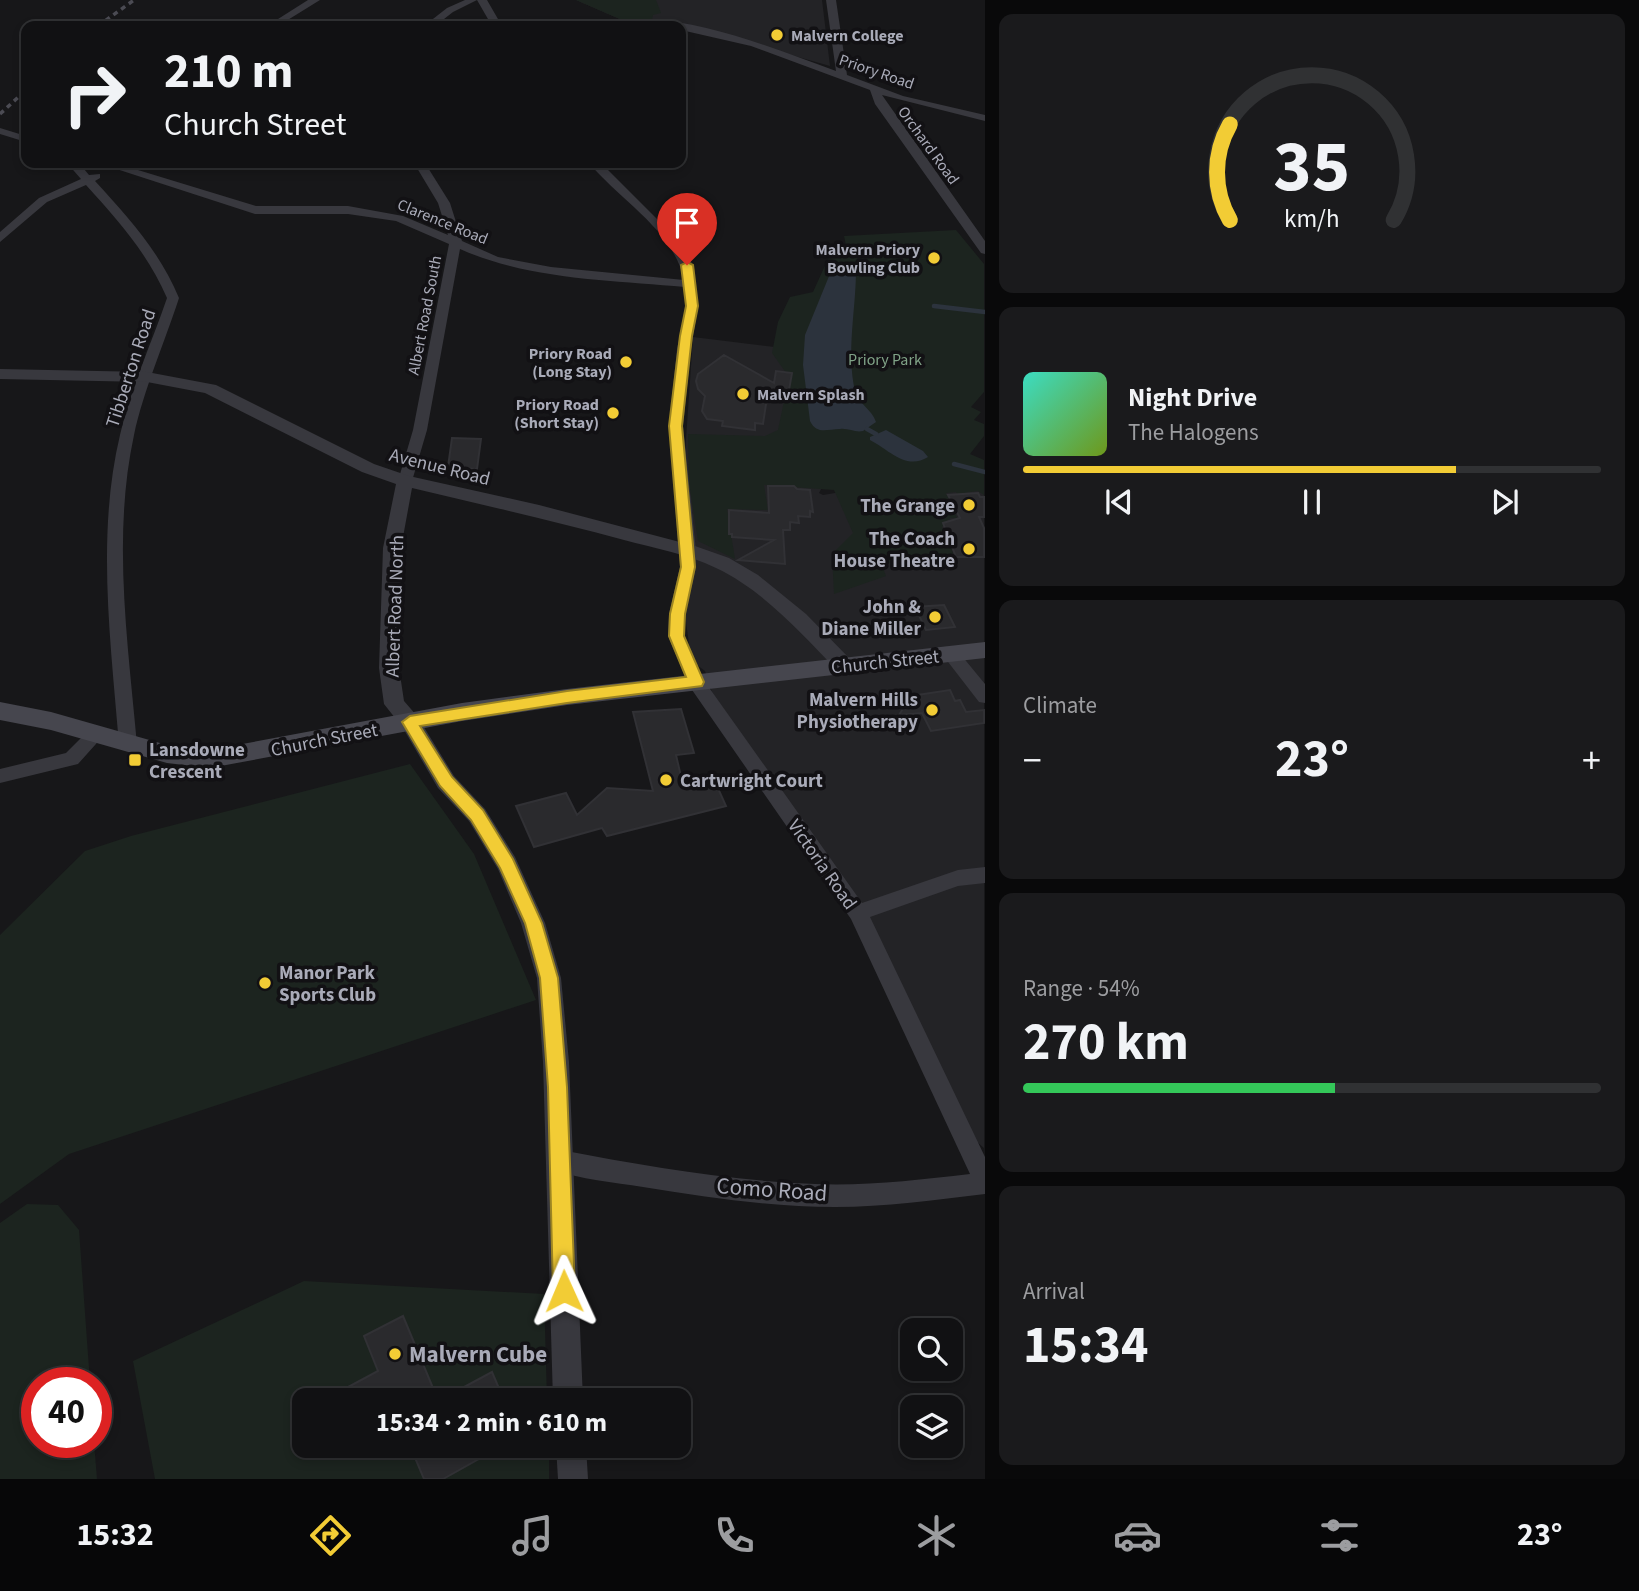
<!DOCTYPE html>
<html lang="en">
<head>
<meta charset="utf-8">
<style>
  :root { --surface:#111113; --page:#1a1a1c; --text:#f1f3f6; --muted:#9c9da0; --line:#303133; --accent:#f2cc35 }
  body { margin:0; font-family:"Source Sans 3",sans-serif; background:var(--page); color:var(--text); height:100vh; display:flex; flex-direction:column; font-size:26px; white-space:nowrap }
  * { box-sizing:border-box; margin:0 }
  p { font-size:23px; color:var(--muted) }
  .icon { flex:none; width:38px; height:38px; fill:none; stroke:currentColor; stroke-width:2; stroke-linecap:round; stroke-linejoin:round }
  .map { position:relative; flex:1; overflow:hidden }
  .sheet { display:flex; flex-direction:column; gap:14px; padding:14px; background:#09090a; width:654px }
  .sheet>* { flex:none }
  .hud { position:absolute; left:21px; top:21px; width:665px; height:147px; border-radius:14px; box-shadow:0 4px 10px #0003,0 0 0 2px var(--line); background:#111113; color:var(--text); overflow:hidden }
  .fabs { position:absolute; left:900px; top:1318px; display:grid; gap:14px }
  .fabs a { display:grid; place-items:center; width:63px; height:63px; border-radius:14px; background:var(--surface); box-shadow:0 4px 10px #0003,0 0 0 2px var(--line); font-size:35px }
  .speed { position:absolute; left:21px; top:1367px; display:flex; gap:14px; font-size:35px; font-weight:700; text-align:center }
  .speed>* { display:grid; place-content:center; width:91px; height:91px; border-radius:50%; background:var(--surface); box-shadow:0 4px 10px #0003,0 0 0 2px var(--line); line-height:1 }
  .speed .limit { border:10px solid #d22; background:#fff; color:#111 }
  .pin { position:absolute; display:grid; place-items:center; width:60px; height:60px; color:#fff; margin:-72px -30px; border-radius:50% 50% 50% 0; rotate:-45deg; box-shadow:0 0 7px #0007 }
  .pin .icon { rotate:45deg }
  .me { position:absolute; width:77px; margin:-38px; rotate:359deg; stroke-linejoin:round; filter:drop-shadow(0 0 5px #0008) }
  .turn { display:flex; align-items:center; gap:24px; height:147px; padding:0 28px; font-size:32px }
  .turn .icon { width:91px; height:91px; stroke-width:2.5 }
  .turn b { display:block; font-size:49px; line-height:60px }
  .big { font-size:52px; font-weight:700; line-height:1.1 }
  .sheet .card { flex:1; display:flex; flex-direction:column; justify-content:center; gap:10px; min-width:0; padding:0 24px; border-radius:14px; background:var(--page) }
  .sheet .dial { align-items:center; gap:0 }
  .dial svg { height:182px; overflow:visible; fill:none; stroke:var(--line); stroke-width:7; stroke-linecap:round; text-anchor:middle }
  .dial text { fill:var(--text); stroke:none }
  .song { display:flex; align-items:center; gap:21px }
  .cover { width:84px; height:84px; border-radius:10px; background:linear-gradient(135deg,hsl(170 70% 55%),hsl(80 70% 35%)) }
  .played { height:7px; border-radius:4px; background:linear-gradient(90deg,var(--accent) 75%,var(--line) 75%) }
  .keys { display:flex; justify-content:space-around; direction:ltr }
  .heat { display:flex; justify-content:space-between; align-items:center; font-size:38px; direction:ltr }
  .charge { height:10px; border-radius:5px; background:linear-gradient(90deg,#34c759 54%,var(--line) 0) }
  .trip { position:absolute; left:292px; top:1388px; width:399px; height:70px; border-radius:14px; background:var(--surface); box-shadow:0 4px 10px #0003,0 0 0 2px var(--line); font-weight:700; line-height:70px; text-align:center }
  .tabs { display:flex; height:112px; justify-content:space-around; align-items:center; background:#070708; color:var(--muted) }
  .tabs .icon { width:49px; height:49px }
  .tabs .selected { color:var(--accent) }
  .tabs b { font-size:32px; color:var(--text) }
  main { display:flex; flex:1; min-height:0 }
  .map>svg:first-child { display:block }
  .built { fill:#232326 }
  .green { fill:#1c241f }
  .water { fill:#2c333d }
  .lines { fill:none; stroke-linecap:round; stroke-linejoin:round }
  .stream { stroke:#2c333d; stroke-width:4.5 }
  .building { fill:#2a2a2d; stroke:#313135; stroke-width:2 }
  .minor { fill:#38383e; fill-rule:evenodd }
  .tertiary { fill:#38383e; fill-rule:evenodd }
  .secondary { fill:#46464e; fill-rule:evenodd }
  .rail { stroke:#4b4b53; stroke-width:3.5; stroke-dasharray:5 4.5; stroke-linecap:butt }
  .route { fill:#f2cc35; stroke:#9d8522; stroke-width:2 }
  .poi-dot { fill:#f2cc35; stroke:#121114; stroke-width:2.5 }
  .labels { text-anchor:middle; stroke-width:7; stroke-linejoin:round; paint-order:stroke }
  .far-poi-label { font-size:16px; font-weight:bold; fill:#a9abb8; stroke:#121114; text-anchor:end }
  .far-street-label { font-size:16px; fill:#a9abb8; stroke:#121114 }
  .far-park-label { font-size:16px; fill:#80a387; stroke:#121114 }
  .street-label { font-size:19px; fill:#a9abb8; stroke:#121114 }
  .poi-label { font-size:19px; font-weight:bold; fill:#a9abb8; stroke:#121114; text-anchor:end }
  .near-street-label { font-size:23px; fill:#a9abb8; stroke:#121114 }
  .near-poi-label { font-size:23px; font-weight:bold; fill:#a9abb8; stroke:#121114; text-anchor:start }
</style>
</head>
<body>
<main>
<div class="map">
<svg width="985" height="1479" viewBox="0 0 985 1479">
  <rect width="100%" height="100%" fill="#171719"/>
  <path class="built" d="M576 0H822L830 66 686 25 622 20Z
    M693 337 783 348 825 482 819 493 823 495 841 492 954 557 945 532H939L943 491 960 488 984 492V1148L977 1142 827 857 712 692 705 671 697 665 690 651 685 615V454Z"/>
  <path class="green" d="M576 0H656L661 13 653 15 652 20H622Z
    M956 230 984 264V392L971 407 981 412 974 420 984 424V436L970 454 984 460V495L978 491 957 494 956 492 946 493 957 518H950L942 527 956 560 881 563 886 576 834 594 832 554 853 533 834 490 764 485 768 510 727 509 735 559 698 541 689 483 688 434 765 436 778 430 789 377 772 353 778 322 790 297 813 292 828 259 848 254 844 236Z
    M410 764 474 854 536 1000 69 1154 0 1204V935L85 851 131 836Z
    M27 1204 58 1205 79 1230 90 1382H37V1442H94L97 1479H0V1223Z
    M304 1281 544 1294 547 1400H304V1446H549V1479H155L133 1361Z"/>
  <path class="water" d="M834 264H847L856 270C856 310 846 351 855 391 858 404 872 409 876 422L863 431C855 433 849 428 840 429 827 429 817 435 810 421L803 365 805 335Z
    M886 430 923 451 928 457C906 471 888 449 870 440V437Z"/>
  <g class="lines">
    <path class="stream" d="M934 306 985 312
      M867 429 876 434
      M954 464 985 472"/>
  </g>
  <path class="building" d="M724 355 774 383 776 371 792 373 789 390 766 404 763 424 755 423V430L722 426 723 421 707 419 702 411 705 396 698 389 696 381 698 374Z
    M452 438 481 439 477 469 448 467Z
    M768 486H794L797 489 810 490 813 512 810 511V517L798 516 799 523 790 522V530H783L785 564 738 560 774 540 732 537V534H729V510L769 513Z
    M978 493 980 497H984V517H979L984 528V557H956L943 523 960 518 948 495Z
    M944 605 955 627 926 630 915 607Z
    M950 690 955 701 960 700 966 712 984 710V723L931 731 922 713 899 715 911 696Z
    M681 709 694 753 676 755 683 785 712 775 726 806 607 836 602 828 534 847 516 806 566 793 577 815 607 788 653 791 633 712Z
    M403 1316 438 1400H324L378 1371 364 1336Z
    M492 1372 504 1400H440Z
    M410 1446H502L443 1479H424Z"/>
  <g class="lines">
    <path class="minor" d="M308 0H320L278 26H267Z
      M465 0H487L502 26H492L477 0 453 12 435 26H424L447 8Z
      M826 0H836L847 75 903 96 985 115V121L882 95 985 241V254L981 253 875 104 870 90 751 46 681 30V26H600L605 23C619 22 634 19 648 19 712 23 776 49 836 71Z
      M0 128 26 136V142L0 134Z
      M67 163H79L89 175 100 174V178L95 181C128 217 160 252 179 298 165 341 143 392 134 435 112 537 128 643 137 745L134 750H122L119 745C111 643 96 536 120 435 130 390 152 342 167 298 148 254 118 220 86 185L47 202 0 242V232L39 198 81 179Z
      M98 163H115L256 206H348L403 216 448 235 438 203 414 163H425L450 203 462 241 498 257 551 267 684 280C674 231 620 200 589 163H601L680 242 693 265 698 306 691 349 683 426 696 551V567L685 614 684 636 703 679 862 903 958 870 985 867V883L958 886 870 917 985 1157V1194C935 1200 885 1207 835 1207 770 1207 706 1197 643 1187 614 1182 580 1180 553 1169L550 1161 553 1153 561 1150C645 1166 730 1181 815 1184 867 1186 918 1180 970 1174L851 919 690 687 668 636 669 614 680 567 669 426 677 349 686 306 685 287C610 280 530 280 460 249L427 430 412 481 405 486 398 481 413 430 449 244 396 221 348 214H255Z
      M951 648 957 650 985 684V703L979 702 945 658 943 654 945 650Z
      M95 728 101 730 104 735 78 764 0 783V769L66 753 89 730Z"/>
    <path class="tertiary" d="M0 369 147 372 216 385 374 464 409 476 539 505 695 546 729 558 758 575 806 614 851 660 854 665 851 670 844 673 837 670C801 633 763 590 716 568 687 554 654 548 624 540 554 521 483 505 412 488L401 548 399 668 404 701 417 716 454 776 485 809 515 857 545 923 561 978 569 1062 583 1400H553L543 1062 537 978 521 923 498 869 469 821 438 788 403 728 384 704 379 668 383 548 396 484 362 472 205 393 147 382 0 379Z
      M556 1446H586L588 1479H558Z"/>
    <path class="secondary" d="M985 642V658L567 705 462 721 210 768 167 763 51 730 0 720V702L51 712 167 745 210 750 462 703 567 689Z"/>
    <path class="rail" d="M98 26 134 0
      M0 114 26 90"/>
  </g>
  <path class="route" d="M687 262 693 265 698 306 692 336 682 426 695 567 685 614 684 636 704 682 702 686 567 703 420 726 452 777 483 810 513 859 542 923 558 978 567 1087 575 1291 571 1298 564 1301 556 1298 553 1291 548 1087 540 978 525 923 500 868 471 820 440 786 402 722 410 716 567 691 686 677 669 636 670 614 681 567 669 426 680 336 686 306 681 265Z"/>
  <g class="poi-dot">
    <circle cx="777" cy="35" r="7"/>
    <circle cx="934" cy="258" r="7"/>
    <circle cx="626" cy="362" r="7"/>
    <circle cx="743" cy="394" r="7"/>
    <circle cx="613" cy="413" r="7"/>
    <circle cx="969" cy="505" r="7"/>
    <circle cx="969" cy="549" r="7"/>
    <circle cx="935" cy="617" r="7"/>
    <circle cx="932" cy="710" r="7"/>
    <rect x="128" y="753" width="14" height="14" rx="3.5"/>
    <circle cx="666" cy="780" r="7"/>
    <circle cx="265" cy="983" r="7"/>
    <circle cx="395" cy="1354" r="7"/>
  </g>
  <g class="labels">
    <g class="far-poi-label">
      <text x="791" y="41" text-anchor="start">Malvern College</text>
      <text x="920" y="255">Malvern Priory<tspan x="920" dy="18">Bowling Club</tspan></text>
      <text x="612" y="359">Priory Road<tspan x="612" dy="18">(Long Stay)</tspan></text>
      <text x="757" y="400" text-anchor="start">Malvern Splash</text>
      <text x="599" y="410">Priory Road<tspan x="599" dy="18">(Short Stay)</tspan></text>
    </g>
    <g class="far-street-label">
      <text transform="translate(877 71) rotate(19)" y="6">Priory Road</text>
      <text transform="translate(929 145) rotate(54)" y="6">Orchard Road</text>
      <text transform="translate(443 221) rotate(22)" y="6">Clarence Road</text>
      <text transform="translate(424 315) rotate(-79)" y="6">Albert Road South</text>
    </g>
    <g class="far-park-label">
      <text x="885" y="365">Priory Park</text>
    </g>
    <g class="street-label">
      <text transform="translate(130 368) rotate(-72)" y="7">Tibberton Road</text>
      <text transform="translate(440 466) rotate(14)" y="7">Avenue Road</text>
      <text transform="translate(394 606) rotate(-88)" y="7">Albert Road North</text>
      <text transform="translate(885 661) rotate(-6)" y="7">Church Street</text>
      <text transform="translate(324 739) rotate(-11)" y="7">Church Street</text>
      <text transform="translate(823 864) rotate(55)" y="7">Victoria Road</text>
    </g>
    <g class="poi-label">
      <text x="955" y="512">The Grange</text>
      <text x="955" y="545">The Coach<tspan x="955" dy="22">House Theatre</tspan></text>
      <text x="921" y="613">John &amp;<tspan x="921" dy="22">Diane Miller</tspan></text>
      <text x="918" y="706">Malvern Hills<tspan x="918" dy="22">Physiotherapy</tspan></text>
      <text x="149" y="756" text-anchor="start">Lansdowne<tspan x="149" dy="22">Crescent</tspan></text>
      <text x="680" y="787" text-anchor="start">Cartwright Court</text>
      <text x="279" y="979" text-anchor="start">Manor Park<tspan x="279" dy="22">Sports Club</tspan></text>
    </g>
    <g class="near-street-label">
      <text transform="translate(772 1189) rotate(4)" y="8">Como Road</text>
    </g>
    <g class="near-poi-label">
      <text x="409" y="1362">Malvern Cube</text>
    </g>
  </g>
</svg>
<div class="fabs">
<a><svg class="icon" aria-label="search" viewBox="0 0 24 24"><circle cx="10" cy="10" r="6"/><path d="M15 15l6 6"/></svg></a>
<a><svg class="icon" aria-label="layers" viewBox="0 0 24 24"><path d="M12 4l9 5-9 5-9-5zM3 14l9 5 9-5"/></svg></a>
</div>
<div class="speed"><div class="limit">40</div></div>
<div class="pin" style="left:687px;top:265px;background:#d93025"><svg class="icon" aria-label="arrive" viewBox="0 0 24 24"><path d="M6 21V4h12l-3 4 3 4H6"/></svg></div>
<svg class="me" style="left:564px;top:1291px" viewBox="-20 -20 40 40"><path d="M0-17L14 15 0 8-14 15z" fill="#f2cc35" stroke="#fff" stroke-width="4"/></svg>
<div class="trip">15:34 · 2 min · 610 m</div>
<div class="hud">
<div class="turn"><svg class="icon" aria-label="right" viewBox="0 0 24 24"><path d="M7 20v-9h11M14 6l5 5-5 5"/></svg><div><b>210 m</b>Church Street</div></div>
</div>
</div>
<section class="sheet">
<div class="card dial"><svg viewBox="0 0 100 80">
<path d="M14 69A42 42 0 1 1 86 69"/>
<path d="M14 69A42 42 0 0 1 14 27" stroke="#f2cc35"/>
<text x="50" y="56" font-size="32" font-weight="700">35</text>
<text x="50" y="72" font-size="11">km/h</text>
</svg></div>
<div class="card">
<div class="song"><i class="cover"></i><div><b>Night Drive</b><p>The Halogens</p></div></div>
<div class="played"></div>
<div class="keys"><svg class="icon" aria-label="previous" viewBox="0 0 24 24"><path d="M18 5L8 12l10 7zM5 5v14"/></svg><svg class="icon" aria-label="pause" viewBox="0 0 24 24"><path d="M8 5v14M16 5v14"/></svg><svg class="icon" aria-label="next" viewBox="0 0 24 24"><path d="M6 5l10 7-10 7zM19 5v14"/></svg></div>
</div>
<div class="card"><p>Climate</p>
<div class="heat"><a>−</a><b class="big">23°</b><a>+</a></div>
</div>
<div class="card"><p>Range · 54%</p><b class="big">270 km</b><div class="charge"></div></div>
<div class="card"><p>Arrival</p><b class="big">15:34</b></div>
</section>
</main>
<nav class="tabs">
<b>15:32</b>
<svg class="icon selected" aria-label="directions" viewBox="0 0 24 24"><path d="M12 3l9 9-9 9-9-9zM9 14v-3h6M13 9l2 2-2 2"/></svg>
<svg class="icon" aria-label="music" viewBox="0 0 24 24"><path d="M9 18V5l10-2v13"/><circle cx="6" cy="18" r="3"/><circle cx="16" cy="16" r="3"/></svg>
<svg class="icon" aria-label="phone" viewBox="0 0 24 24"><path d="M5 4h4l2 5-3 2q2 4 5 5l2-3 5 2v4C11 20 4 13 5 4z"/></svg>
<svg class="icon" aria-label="climate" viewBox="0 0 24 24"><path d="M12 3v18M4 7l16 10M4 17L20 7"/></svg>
<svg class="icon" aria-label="car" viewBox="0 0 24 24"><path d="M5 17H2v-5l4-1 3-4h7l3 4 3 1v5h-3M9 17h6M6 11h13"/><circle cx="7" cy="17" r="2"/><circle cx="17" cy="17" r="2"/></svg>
<svg class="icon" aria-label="filters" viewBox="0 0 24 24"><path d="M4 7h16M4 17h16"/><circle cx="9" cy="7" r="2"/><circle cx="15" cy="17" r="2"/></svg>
<b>23°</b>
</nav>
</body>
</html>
